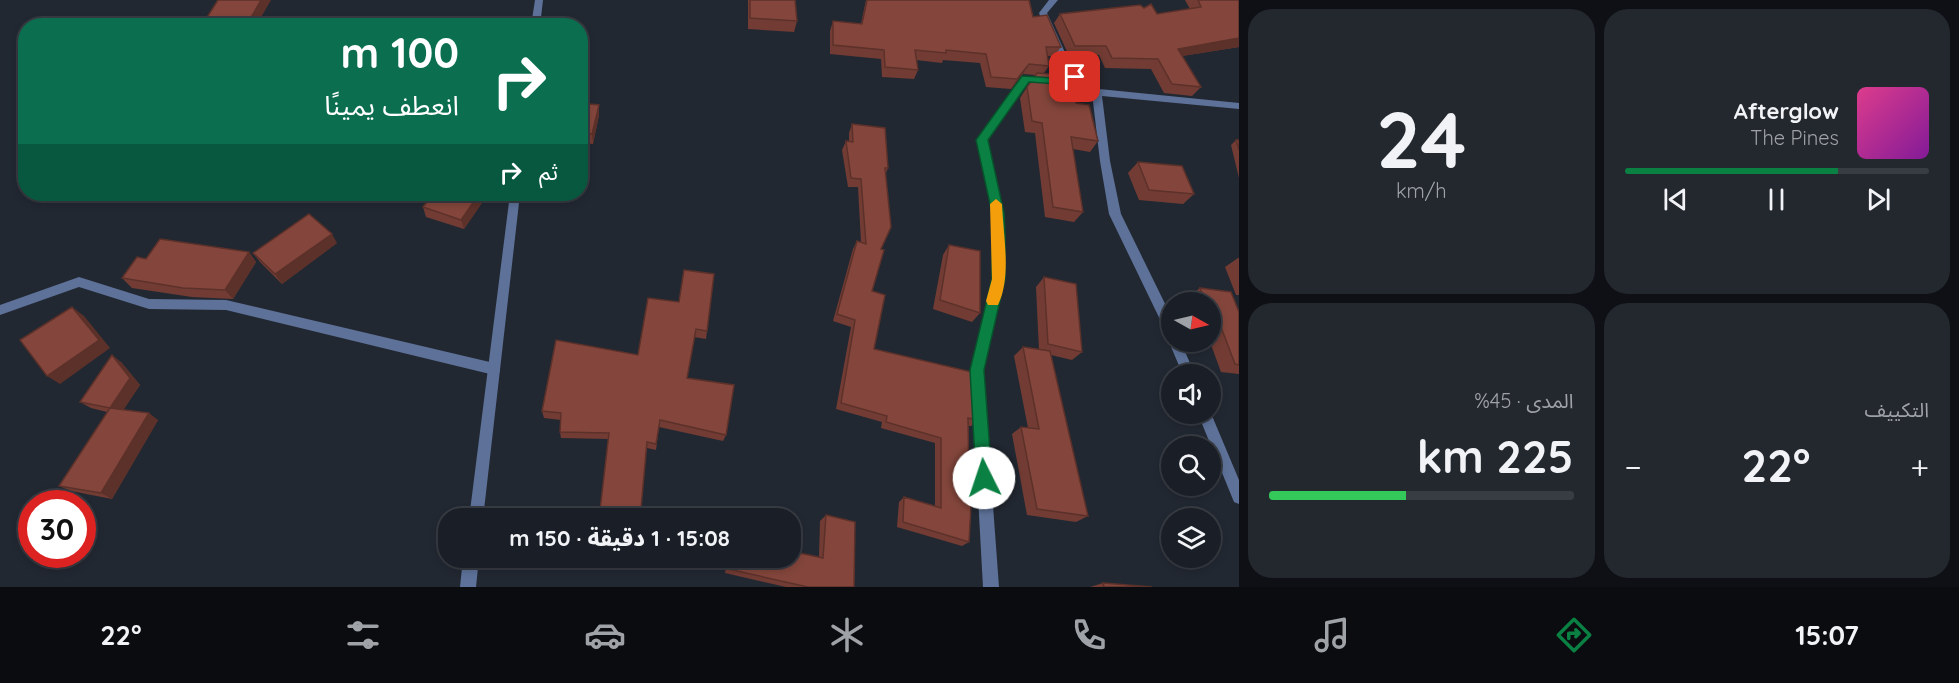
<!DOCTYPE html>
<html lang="ar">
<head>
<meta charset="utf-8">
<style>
  :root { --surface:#1a1e26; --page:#23272e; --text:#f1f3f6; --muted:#9fa2a7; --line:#383c43; --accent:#0b8043 }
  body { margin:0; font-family:Quicksand,"Noto Sans Arabic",sans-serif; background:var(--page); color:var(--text); direction:rtl; height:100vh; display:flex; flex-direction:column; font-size:22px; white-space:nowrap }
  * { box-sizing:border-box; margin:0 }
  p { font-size:20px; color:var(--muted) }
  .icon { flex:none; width:33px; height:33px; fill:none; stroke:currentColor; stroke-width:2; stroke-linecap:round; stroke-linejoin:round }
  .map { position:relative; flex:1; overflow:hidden; direction:ltr }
  .details { display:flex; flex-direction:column; gap:9px; padding:9px; background:#0e1015; width:720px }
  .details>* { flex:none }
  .hud { position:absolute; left:18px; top:18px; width:570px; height:183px; border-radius:24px; box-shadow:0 3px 9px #0003,0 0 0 2px var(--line); direction:rtl; background:#0b6e4f; color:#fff; overflow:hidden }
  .needle { width:39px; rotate:98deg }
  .controls { position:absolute; left:1161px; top:292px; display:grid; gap:12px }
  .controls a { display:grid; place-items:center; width:60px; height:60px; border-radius:50%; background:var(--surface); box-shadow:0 3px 9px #0003,0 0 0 2px var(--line); font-size:30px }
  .speed { position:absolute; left:18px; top:490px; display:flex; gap:12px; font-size:30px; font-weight:700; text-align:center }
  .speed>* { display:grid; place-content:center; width:78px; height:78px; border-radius:50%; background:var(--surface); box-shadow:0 3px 9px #0003,0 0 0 2px var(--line); line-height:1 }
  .speed .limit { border:9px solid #d22; background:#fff; color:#111 }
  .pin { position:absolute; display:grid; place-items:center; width:51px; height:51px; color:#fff; margin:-26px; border-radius:12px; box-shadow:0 3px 9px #0006 }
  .me { position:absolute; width:66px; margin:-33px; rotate:356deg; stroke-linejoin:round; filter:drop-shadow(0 0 4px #0008) }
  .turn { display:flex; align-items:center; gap:21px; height:126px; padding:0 30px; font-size:27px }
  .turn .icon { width:78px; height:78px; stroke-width:2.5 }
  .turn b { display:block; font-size:42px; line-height:51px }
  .then { display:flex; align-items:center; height:57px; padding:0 30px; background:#0003; gap:12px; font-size:22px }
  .big { font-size:45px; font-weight:800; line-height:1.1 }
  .details .widget { flex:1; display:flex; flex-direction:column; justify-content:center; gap:9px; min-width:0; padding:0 21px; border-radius:24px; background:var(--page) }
  .details .dial { align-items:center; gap:0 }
  .dial b { font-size:78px; line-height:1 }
  .song { display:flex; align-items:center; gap:18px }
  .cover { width:72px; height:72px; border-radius:9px; background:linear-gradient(135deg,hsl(330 70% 55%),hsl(290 70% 35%)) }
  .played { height:6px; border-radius:3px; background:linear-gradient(90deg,var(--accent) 70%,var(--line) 70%) }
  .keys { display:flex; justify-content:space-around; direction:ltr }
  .heat { display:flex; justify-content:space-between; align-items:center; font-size:33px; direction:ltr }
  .charge { height:9px; border-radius:4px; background:linear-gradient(90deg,#34c759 45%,var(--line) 0) }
  .details .tiles { flex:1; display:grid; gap:9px; grid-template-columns:repeat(2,1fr) }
  .trip { position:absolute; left:438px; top:508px; width:363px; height:60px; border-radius:24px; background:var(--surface); box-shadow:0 3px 9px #0003,0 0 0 2px var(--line); font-weight:800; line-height:60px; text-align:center; direction:rtl }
  .menu { display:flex; height:96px; justify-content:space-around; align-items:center; background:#0a0c0f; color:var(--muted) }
  .menu .icon { width:42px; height:42px }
  .menu .selected { color:var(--accent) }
  .menu b { font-size:27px; color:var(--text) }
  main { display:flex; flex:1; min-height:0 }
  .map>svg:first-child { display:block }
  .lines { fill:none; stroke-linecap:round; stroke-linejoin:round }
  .minor { fill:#5e7299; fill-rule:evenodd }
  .tertiary { fill:#5e7299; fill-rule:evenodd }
  .wall { fill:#723c34 }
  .shaded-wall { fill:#5c312a }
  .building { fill:#84463c; stroke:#5c312a; stroke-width:1.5 }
  .route { fill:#0b8043; stroke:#07532c; stroke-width:1.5 }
  .slow { fill:#f59e0b }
</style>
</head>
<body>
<main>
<section class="details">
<div class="tiles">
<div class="widget">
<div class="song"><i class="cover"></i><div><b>Afterglow</b><p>The Pines</p></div></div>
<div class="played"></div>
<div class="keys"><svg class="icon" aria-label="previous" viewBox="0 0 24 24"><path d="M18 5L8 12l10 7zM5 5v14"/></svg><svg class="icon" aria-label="pause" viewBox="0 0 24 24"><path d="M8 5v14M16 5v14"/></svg><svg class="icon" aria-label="next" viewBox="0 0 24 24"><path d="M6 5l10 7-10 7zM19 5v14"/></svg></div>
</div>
<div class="widget dial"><b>24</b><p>km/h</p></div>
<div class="widget"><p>التكييف</p>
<div class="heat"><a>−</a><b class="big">22°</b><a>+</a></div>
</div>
<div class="widget"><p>المدى · 45%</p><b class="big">225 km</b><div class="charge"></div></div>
</div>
</section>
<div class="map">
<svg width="1239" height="587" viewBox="0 0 1239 587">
  <rect width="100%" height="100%" fill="#222832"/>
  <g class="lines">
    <path class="minor" d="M1049 0H1058L1047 13 1068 59 1078 75 1099 89 1239 103V109L1102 96 1110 161 1121 214 1172 318V337L1168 336 1109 214 1100 161 1092 93 1083 87 1029 81 987 140 1004 212V279L983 370 999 587H983L971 370 992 279V212L977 140 1023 76 1072 80 1058 59 1039 13Z
      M79 277 149 299 226 300 494 363 499 365 500 369 499 373 494 375 226 310 149 309 79 287 0 315V305Z
      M1172 338V342H1181L1195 375H1183L1169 342Z
      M1210 411 1239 480V504L1234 502 1198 414H1210Z"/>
    <path class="tertiary" d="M535 0H543L540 26H531Z
      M510 194H520L483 519H469Z
      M463 558H479L476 587H460Z"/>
  </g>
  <path class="wall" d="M748 0H795L797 21 794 32 748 29Z
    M866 0H1029L1033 17 1061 47 1054 56H1047L1049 66 1044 73 1054 88 1076 103 1098 141 1090 152 1073 149 1083 212 1074 222 1045 217 1035 133 1025 132 1020 98 1035 75 1023 74 1011 89 986 87 980 63 943 60 942 63 916 60 918 70 914 79 882 77 881 59 830 54V31L833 21 861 24Z
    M1185 0H1239V47L1182 56 1201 87 1192 96 1164 93 1151 69 1105 68 1099 55 1069 56 1054 23 1060 14 1144 8 1157 14 1190 9Z
    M580 103 599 115 593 144 580 143Z
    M852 124 888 168 886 173 881 249 872 291 874 349 978 420 971 426H968L969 542 962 546 897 527 899 502 904 497 935 506V443L881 428 882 422 836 409 851 327 833 321 853 249 857 241 861 242 858 187H848L842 150 846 141H849V133Z
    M1236 140H1239V178L1231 145Z
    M1138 162 1194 194 1183 204 1139 200 1128 173Z
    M433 194H488L464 229 426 217 423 207Z
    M337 243 282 284 260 262 253 253Z
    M949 245 980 313 972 322 933 309 943 255Z
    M249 252 256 262 233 299 192 297 132 288 122 278 146 259Z
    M1238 258H1239V295H1236L1225 267Z
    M1044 277 1082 352 1072 360 1051 355 1088 516 1076 522 1027 515 1012 434 1021 427 1028 428 1014 356 1023 347 1039 350 1036 287Z
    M1200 288 1239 312V374L1221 372 1210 342V303H1190L1188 297Z
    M648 298 707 331 706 339 694 337 687 378 726 435 723 441 659 427 656 450 608 439 561 438 560 432 561 420 544 418 542 411 638 355Z
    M121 362 140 385 123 410 158 420 112 499 71 491 59 486 107 412 91 408 80 402Z
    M826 515 854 587H786L725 573 727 558H790L819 557 820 521Z
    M595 558H624V563L595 560Z
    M1103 583 1152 587H1090Z"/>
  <path class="shaded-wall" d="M261 0H271L256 26H246Z
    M1239 38V47L1170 58 1178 49Z
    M1029 64 1023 74 1011 89 1017 79Z
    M599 105V115L593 144 592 134Z
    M479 194H488L464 229 461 220Z
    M332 234 337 243 282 284 275 274Z
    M249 252 256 262 233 299 225 290Z
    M72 307 84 316 110 348 60 384 47 376Z
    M112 355 121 362 140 385 120 415 110 408Z
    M149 413 158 420 112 499 101 493Z"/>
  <path class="building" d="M218 0H261L246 26H206V19Z
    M750 0H795L797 21 750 18Z
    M867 0H1029L1033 17 1047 15 1061 47H1046L1049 66 1029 64 1017 79 991 77 986 54 946 50V53L915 50 918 70 885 67 884 50 833 45V21L862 24Z
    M1198 0H1239V38L1178 49 1201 87 1172 84 1158 59 1112 58 1106 46H1075L1060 14 1140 5 1144 8 1151 4 1157 14 1201 7Z
    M1037 73 1051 74 1054 88 1077 92 1076 103 1089 105 1098 141 1071 137 1083 212 1053 207 1042 123 1032 121 1027 87Z
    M580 103 599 105 592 134 580 133Z
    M852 124 885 128 888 168H885L891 227 881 249 884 250 872 291 885 295 874 349 976 373 978 420 968 418 969 488 971 505 969 542 903 522 904 497 941 508V438L886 422 887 416 841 403 855 320 837 314 857 241 866 244 861 179 851 178 846 141 853 142Z
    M1236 140H1239V150Z
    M1138 162 1182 166 1194 194 1149 190Z
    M433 194H479L461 220 423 207Z
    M309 214 332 234 275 274 253 253Z
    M160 239 249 252 225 290 183 288 122 278 137 257 146 259Z
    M949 245 980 251V313L940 300Z
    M684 270 714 274 707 331 696 329 687 378 734 385 726 435 660 420 656 444 647 442 640 519H599L609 433 560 432 561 413 542 411 556 340 638 355 648 298 679 302Z
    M1044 277 1076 284 1082 352 1048 344Z
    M1200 288 1231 292 1239 312V365L1235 364 1221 327 1214 326 1210 316V303H1206Z
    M72 307 99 340 47 376 20 340Z
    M1023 347 1050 351 1088 516 1037 509 1021 427 1039 429Z
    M112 355 130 378 110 408 80 402Z
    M110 408 149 413 101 493 59 486Z
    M826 515 855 522 854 587H808L728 569 729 558H790V551L823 558Z
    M1103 583 1152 587H1104Z"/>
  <path class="route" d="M1075 74 1088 81V86L1029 82 988 140 1004 213 1005 235V279L984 370 992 478 990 484 984 486 978 484 976 478 970 370 992 279V213L976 140 1022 76 1070 79 1071 75Z"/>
  <path class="slow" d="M996 199 1002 204C1003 235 1012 276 998 305H988L986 301 992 279 990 204Z"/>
</svg>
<div class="controls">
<a><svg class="needle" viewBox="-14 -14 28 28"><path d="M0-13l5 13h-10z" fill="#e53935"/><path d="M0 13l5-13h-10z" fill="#9fa2a7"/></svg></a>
<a><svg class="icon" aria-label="sound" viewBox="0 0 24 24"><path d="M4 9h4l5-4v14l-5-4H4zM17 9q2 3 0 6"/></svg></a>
<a><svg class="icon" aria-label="search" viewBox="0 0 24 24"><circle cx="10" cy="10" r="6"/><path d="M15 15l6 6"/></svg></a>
<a><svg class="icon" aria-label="layers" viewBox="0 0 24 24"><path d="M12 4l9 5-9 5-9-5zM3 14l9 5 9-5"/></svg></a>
</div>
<div class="speed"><div class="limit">30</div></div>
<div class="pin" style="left:1075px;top:77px;background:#d93025"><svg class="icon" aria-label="arrive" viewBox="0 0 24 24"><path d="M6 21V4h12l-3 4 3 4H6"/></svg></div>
<svg class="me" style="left:984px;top:478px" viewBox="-20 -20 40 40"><circle r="19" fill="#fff"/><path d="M0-13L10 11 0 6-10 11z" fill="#0b8043"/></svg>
<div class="trip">15:08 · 1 دقيقة · 150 m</div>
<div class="hud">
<div class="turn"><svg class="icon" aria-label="right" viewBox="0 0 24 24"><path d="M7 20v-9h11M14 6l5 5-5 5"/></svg><div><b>100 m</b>انعطف يمينًا</div></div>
<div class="then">ثم<svg class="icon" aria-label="right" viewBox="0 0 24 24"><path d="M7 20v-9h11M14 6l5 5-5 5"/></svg></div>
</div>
</div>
</main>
<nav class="menu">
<b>15:07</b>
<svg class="icon selected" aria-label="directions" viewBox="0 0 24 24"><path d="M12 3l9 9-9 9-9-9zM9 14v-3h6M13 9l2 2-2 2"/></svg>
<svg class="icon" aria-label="music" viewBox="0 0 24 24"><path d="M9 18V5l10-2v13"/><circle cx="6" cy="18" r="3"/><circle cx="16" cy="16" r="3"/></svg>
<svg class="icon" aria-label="phone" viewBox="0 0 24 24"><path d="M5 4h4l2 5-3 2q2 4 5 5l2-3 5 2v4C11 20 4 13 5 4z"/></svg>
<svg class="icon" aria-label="climate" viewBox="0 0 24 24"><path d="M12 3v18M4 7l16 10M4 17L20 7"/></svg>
<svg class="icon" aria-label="car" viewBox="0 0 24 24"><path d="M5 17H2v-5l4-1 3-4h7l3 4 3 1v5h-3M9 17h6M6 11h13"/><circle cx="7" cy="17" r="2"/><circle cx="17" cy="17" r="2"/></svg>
<svg class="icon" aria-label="filters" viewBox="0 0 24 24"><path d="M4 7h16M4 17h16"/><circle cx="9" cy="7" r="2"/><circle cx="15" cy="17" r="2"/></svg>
<b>22°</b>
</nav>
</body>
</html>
